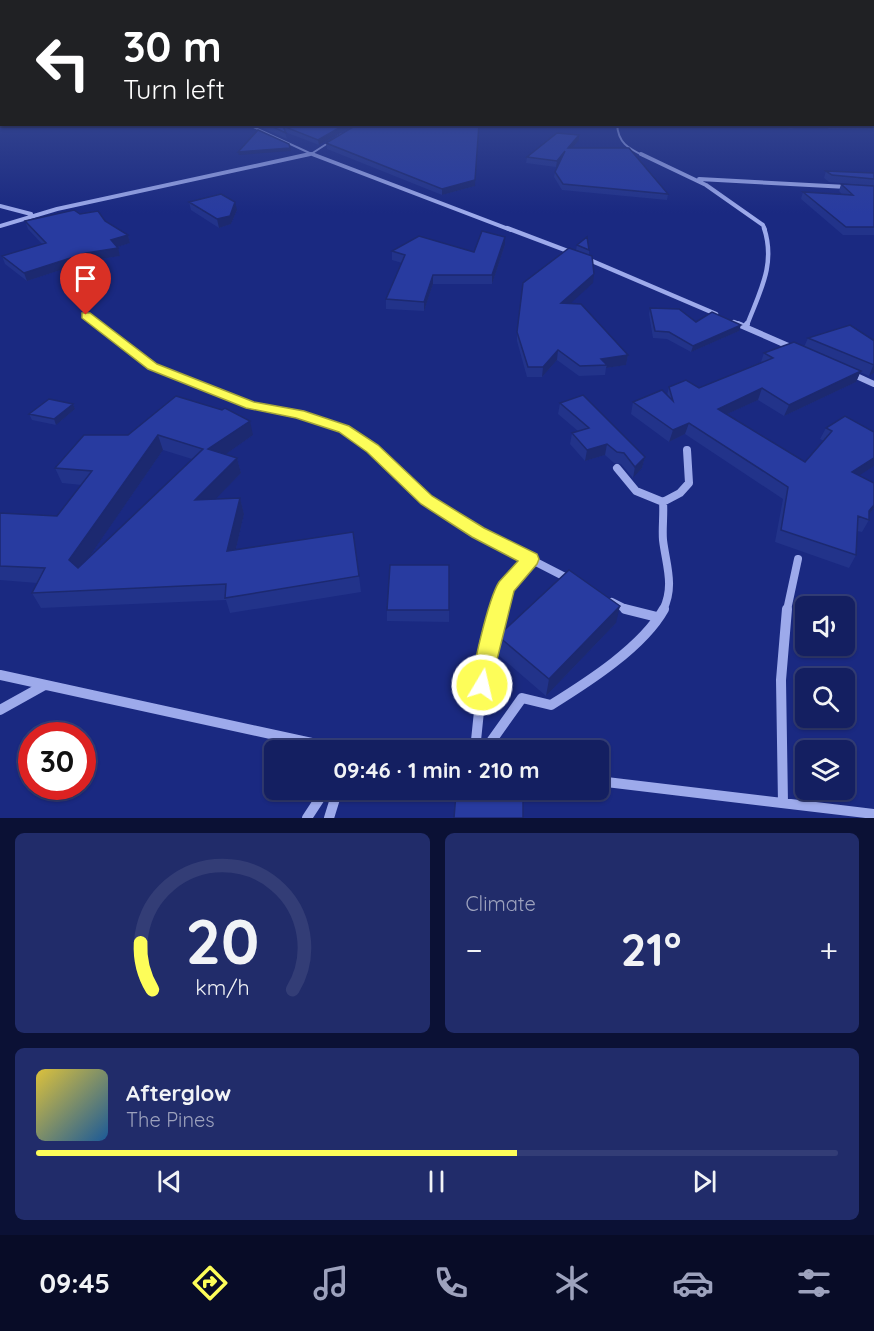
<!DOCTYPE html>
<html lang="en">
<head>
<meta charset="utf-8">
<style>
  :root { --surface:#141f61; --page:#212c6a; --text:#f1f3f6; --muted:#9da2bd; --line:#333d76; --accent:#fdfd59 }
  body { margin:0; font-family:Quicksand,sans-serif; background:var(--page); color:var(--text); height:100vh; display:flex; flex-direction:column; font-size:22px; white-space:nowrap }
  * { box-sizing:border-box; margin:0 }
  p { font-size:20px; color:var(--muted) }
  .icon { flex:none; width:33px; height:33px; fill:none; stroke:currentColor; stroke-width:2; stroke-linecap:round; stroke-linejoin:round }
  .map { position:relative; height:818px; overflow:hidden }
  .sheet { display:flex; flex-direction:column; gap:15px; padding:15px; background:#0b1135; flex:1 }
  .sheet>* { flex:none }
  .banner { position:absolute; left:0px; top:0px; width:874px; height:126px; box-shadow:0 2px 4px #0004,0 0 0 2px var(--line); background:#202124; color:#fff; overflow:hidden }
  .buttons { position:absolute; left:795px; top:596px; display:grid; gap:12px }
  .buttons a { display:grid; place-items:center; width:60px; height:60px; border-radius:9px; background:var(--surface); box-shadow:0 2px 4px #0004,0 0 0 2px var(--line); font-size:30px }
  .speed { position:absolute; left:18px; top:722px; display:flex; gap:12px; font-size:30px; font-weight:700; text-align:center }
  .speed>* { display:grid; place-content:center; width:78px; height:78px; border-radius:50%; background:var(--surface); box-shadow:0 2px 4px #0004,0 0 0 2px var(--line); line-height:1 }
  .speed .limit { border:9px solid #d22; background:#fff; color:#111 }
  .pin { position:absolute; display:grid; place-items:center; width:51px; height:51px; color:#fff; margin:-62px -26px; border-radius:50% 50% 50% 0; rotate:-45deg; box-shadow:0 0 6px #0007 }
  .pin .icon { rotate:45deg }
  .me { position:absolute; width:66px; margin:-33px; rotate:9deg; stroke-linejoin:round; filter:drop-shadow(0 0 4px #0008) }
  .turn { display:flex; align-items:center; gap:21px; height:126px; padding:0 24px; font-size:27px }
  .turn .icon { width:78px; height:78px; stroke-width:2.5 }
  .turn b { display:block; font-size:42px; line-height:51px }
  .big { font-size:45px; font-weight:700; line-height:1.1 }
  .sheet .card { flex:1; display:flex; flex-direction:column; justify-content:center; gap:9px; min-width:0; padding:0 21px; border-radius:9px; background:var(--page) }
  .sheet .dial { align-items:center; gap:0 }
  .dial svg { height:156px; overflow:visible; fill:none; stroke:var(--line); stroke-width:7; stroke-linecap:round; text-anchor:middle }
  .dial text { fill:var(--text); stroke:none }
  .song { display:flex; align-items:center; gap:18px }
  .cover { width:72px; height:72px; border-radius:9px; background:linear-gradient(135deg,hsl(50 70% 55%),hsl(210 70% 35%)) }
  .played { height:6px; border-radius:3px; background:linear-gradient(90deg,var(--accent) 60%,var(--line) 60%) }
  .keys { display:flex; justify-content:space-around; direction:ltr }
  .heat { display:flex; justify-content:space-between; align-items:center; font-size:33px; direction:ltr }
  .sheet .tiles { flex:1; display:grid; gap:15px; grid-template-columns:1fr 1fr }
  .card:last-child { grid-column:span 2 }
  .trip { position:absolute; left:264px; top:740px; width:345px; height:60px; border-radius:9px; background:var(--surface); box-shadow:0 2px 4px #0004,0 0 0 2px var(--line); font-weight:700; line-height:60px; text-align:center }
  .tabs { display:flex; height:96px; justify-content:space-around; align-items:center; background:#080c27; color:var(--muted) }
  .tabs .icon { width:42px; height:42px }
  .tabs .selected { color:var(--accent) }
  .tabs b { font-size:27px; color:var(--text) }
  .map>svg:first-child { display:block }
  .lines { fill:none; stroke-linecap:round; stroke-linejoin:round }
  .minor-far5 { stroke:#9daaeb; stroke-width:2 }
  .minor-far4 { stroke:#9daaeb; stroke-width:4 }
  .minor-far3 { stroke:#9daaeb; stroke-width:4.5 }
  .minor-far2 { stroke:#9daaeb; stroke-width:6 }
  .minor-far1 { stroke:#9daaeb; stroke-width:8 }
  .minor { stroke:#9daaeb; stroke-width:10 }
  .wall { fill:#22338a; fill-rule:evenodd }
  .shaded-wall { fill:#1c2970 }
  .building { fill:#283ba0; stroke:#1c2970; stroke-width:1.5; fill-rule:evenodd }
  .route { fill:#fdfd59; stroke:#a4a43a; stroke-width:1.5 }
</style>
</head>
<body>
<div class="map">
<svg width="874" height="818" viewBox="0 0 874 818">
  <rect width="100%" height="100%" fill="#1a2981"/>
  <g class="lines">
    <path class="minor-far5" d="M247 124 316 156
      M617 124C618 143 628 148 644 156
      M303 156 311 154 342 134"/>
    <path class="minor-far4" d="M312 154 511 230
      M641 154 706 185 763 225 765 230
      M699 179 847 187
      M0 206 31 214
      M0 226 57 209 310 154"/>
    <path class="minor-far3" d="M507 228 573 253
      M585 258 716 314
      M86 315 99 325
      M734 322 741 325
      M747 325C760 291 776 264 764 228"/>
    <path class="minor-far2" d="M97 324 152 367 251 405 299 414 344 429 373 449
      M738 324 793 348
      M746 327 747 324
      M852 374 874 384"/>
    <path class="minor-far1" d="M371 448 427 500 478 533 530 559 506 588 500 610
      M617 468 636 491 663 502
      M530 559 569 579
      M612 602 628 610
      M663 610C675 586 666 565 663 540 662 528 664 515 663 502L680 493 689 483 687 450
      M787 610 798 559"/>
    <path class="minor" d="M625 609 657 617
      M0 675 344 750
      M0 710 43 686
      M475 750 484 663 500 609
      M485 750 522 698 551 705C588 682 643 647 664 609
      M598 781 874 814
      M783 803 781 680 787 609
      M307 818 326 789
      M329 818 338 789"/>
  </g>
  <path class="wall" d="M874 98V130L829 129 822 124H873Z
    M262 124H356L319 145 285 132 287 139 263 128Z
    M358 124H480L479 125 475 186 442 195 327 149 326 143Z
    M767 124H797L792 129Z
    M579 135V140L572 148 668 194 667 200 562 190 554 177 555 172 559 163 556 167 526 163 527 157Z
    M826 171 874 173V235H843L801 199 803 192 842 194 839 191 841 184 861 185 829 182 824 178Z
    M189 202 237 210 231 224 219 228 191 210Z
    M80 214 105 221 128 235 130 243 117 247 120 256 88 261 27 281 5 264 2 256 43 245 28 229 25 221Z
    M505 245 492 284H433L424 311 386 309V299L402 263 392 260V251L474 252Z
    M577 245 589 250V255L576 250Z
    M593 283 569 304 628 355 626 365 606 368 605 375 579 376 557 360 542 377H527L517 341V332Z
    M650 308 696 322 739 331 691 352 667 339 653 338 649 314Z
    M808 338 874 339V373L869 376 860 372 856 382 784 416 758 400 727 414 805 462 824 441 820 439 826 428 874 432V466L859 475 874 483V508L869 515V520L862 532 857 531 856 555 849 568 775 542 783 499 685 434 669 442 631 414 633 402 667 395 669 387 699 388 761 362 764 353 804 347Z
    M560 403 645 457 642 468 633 478 621 464 614 463 605 455 585 461 570 444 572 433 578 431 558 414Z
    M73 404 75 409 56 425 32 420 29 414Z
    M84 435H253L226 454 237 458 241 473 215 499 240 498 244 514 236 549 359 576 361 592 230 613 226 600 41 608 32 593 37 583 0 580V513L57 516 82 485 62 483 55 468ZM163 450 192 459 89 557Z
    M449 565V622L387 621V610Z
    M616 623 546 696 496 653 498 636Z"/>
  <path class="shaded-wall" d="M346 124H356L319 145 318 140Z
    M468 124H480L479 125 475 186 442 195V189Z
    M579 135V140L568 153V148Z
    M290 148 291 151 239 155 238 152Z
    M565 151V157L556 167 557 161Z
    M235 202 237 210 231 224 219 228 217 219Z
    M128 235 130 243 114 248 111 240Z
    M505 237V245L492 284V275Z
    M118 248 120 256 88 261 27 281 24 273 86 253Z
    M594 274 593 283 560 313 561 303Z
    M433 275V284L424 311V302Z
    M741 325 739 331 691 352 693 346Z
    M558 350 557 360 542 377 543 367Z
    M628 355 626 365 606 368 607 365 601 359Z
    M874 365V373L869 376 873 366Z
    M861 371 856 382 784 416 789 405Z
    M762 388 758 400 714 420 718 409Z
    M73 404 75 409 56 425 54 419Z
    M250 421 253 435 212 464 208 449Z
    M689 423 685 434 669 442 673 430Z
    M158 435 163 450 76 576 69 560Z
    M607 444 605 455 585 461 587 450Z
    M645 457 642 468 633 478 635 467Z
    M237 458 241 473 200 515 195 500Z
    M874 458V466L846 484 852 472Z
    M240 498 244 514 232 566 227 551Z
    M874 505V508L866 519 869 511Z
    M620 606 616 623 546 696 549 679Z"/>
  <path class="building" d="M873 98H874V125L830 124H873Z
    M266 124H346L318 140 283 126 286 133Z
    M358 124H479L475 180 442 189 326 143Z
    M258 130 289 144 290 148 238 152Z
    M557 133 579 135 568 148H629L668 194 563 184 555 172 565 151 557 161 527 157Z
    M826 171 874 173V179L832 175Z
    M841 184 874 186V227H846L803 192 853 195Z
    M221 194 235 202 230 216 217 219 189 202Z
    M74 210 80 214 98 211 105 221 128 235 111 240 118 248 86 253 24 273 2 256 46 243 25 221Z
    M482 231 505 237 492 275H433L424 302 386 299 405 255 392 251 419 236 474 252Z
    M587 237 589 250 577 245Z
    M569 248 592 256 594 274 561 303 581 304 628 355 601 359 607 365 580 366 558 350 543 367H528L517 332 523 283Z
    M650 308 679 309 696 322 712 312 741 325 693 346 669 332 655 331Z
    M850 325 873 340 874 339V365L808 338Z
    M794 342 861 371 789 405 762 388 718 409 805 462 832 431 826 428 845 416 874 432V458L852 472 874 483V505L869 511V520L858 516 856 555 781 530 788 487 689 423 673 430 633 402 662 390 673 401 669 387 686 380 699 388 773 358 764 353Z
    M583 395 645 457 635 467 624 453 617 452 607 444 587 450 572 433 589 428 560 403Z
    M176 396 222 410 225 408 250 421 208 449 237 458 195 500 240 498 227 551 353 532 359 576 225 598 226 584 32 593 45 568 0 566V513L57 516 92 471 55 468 84 435H128ZM158 435 203 449 78 568 69 560Z
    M49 399 73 404 54 419 29 414Z
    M390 565H449V610H387Z
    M569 570 620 606 549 679 498 636Z
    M456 794 523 800V818H454Z"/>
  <linearGradient id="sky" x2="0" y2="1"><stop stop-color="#0e1747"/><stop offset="0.46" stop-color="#384992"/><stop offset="1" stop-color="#384992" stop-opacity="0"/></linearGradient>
  <rect width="874" height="213" fill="url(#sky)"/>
  <path class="route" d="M82 313H90L157 364 254 402 304 411 349 426 378 445 432 496 484 528 537 554 539 559 537 564 514 591 489 692 482 695 474 692C468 677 490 596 499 582 505 575 512 568 518 561L472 537 421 504 367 452 339 432 296 418 246 408 148 369 82 318Z"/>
</svg>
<div class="buttons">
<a><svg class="icon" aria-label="sound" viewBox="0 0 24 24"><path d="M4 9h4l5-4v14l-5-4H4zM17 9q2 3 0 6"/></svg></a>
<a><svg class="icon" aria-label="search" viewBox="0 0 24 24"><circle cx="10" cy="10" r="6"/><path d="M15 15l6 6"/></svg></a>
<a><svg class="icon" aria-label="layers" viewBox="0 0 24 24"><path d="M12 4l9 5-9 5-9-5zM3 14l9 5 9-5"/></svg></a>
</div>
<div class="speed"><div class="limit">30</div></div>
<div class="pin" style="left:86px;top:315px;background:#d93025"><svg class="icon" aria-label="arrive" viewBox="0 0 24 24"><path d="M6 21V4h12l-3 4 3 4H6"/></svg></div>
<svg class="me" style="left:482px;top:685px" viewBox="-20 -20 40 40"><circle r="17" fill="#fdfd59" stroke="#fff" stroke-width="3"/><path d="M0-11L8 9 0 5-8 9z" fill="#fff"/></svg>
<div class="trip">09:46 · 1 min · 210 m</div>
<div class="banner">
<div class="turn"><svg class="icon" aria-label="left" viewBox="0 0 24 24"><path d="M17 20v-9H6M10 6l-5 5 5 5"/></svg><div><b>30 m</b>Turn left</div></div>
</div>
</div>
<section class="sheet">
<div class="tiles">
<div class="card dial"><svg viewBox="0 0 100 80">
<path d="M14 69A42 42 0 1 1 86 69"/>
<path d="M14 69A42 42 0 0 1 8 45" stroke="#fdfd59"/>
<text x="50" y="56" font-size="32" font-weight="700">20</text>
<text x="50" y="72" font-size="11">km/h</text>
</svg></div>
<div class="card"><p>Climate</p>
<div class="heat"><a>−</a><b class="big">21°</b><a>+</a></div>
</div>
<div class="card">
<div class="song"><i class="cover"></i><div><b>Afterglow</b><p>The Pines</p></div></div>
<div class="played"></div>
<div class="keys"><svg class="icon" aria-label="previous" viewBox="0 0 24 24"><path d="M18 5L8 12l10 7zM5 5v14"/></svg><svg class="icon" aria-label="pause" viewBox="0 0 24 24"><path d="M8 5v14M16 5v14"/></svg><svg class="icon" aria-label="next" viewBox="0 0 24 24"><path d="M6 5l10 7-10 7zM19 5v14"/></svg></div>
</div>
</div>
</section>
<nav class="tabs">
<b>09:45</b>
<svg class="icon selected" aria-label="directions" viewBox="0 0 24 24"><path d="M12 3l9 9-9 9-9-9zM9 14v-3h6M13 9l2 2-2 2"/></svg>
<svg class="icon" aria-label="music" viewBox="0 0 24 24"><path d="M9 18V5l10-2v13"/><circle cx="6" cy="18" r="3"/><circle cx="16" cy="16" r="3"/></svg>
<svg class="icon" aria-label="phone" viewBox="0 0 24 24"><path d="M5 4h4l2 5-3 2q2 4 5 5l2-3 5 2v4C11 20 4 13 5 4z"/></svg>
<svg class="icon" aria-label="climate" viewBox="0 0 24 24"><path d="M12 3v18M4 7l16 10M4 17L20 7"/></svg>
<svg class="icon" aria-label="car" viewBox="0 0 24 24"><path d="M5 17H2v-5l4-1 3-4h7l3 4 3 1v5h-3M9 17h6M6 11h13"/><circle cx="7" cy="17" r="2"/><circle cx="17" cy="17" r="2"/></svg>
<svg class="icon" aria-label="filters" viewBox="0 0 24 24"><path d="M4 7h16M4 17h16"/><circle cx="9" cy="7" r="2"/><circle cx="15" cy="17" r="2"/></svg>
</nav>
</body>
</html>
